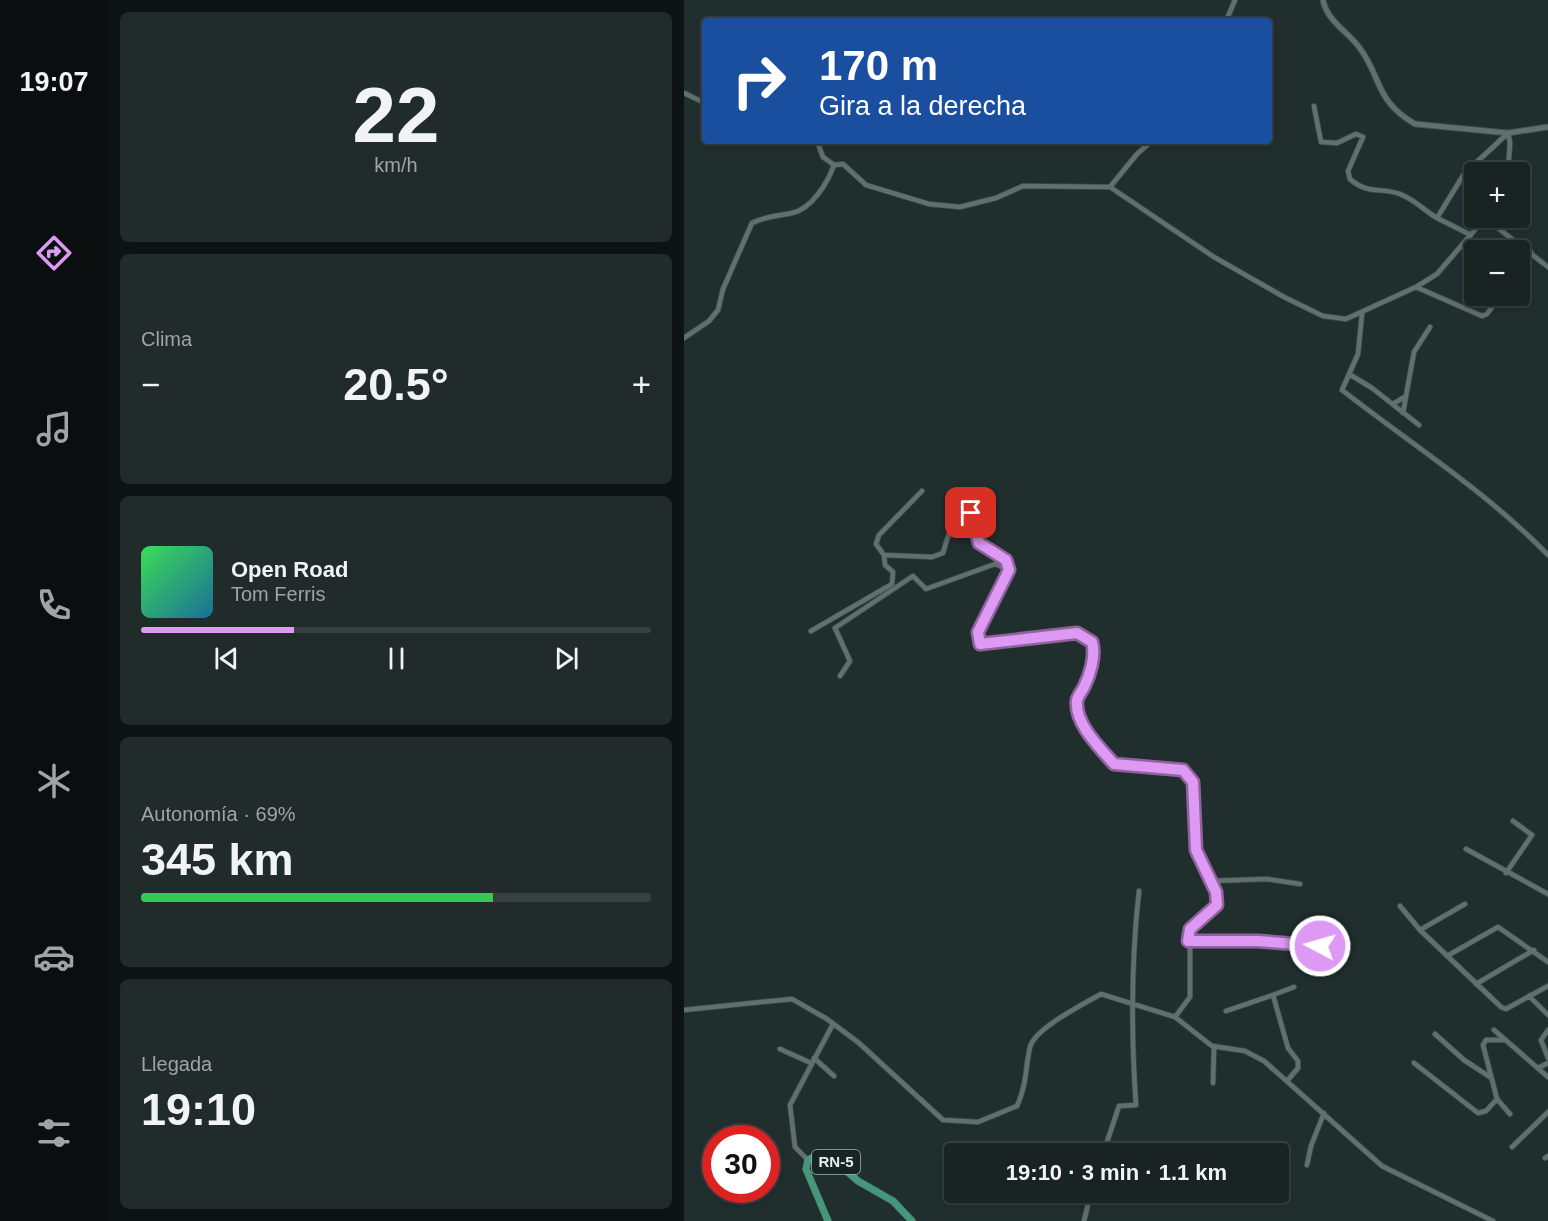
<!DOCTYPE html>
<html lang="es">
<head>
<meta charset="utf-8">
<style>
  :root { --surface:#182322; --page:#212b2a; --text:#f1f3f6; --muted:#9fa4a5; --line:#364040; --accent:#dd99f4 }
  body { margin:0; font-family:Helvetica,sans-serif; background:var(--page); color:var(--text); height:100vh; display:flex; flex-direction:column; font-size:22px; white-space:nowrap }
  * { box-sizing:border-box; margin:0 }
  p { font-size:20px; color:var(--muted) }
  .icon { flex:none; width:33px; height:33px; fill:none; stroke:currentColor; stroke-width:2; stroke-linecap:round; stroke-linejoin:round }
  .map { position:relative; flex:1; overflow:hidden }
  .sheet { display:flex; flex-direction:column; gap:12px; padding:12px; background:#0d1313; width:576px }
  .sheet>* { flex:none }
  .top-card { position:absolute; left:18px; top:18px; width:570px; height:126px; border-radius:6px; box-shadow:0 3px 9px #0003,0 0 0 2px var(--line); background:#1a4fa0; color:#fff; overflow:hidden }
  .buttons { position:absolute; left:780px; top:162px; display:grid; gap:12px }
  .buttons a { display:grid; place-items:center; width:66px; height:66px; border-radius:6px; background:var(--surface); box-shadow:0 3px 9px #0003,0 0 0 2px var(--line); font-size:30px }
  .speed { position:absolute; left:18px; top:1125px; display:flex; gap:12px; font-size:30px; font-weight:700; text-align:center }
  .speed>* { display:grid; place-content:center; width:78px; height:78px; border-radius:50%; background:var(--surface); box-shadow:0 3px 9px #0003,0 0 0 2px var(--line); line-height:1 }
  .speed .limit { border:9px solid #d22; background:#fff; color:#111 }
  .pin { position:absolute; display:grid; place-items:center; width:51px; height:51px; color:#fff; margin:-26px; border-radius:12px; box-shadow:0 3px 9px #0006 }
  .me { position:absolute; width:66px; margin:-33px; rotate:276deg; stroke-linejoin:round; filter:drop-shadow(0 0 4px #0008) }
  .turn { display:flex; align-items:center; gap:21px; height:126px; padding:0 18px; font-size:27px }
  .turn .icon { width:78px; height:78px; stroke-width:2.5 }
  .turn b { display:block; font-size:42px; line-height:51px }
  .big { font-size:45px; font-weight:800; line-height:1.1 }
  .sheet .widget { flex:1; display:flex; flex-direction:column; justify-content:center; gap:9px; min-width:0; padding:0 21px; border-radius:9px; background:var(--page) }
  .sheet .dial { align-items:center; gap:0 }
  .dial b { font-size:78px; line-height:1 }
  .song { display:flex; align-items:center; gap:18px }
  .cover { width:72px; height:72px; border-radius:9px; background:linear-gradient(135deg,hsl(130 70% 55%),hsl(200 70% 35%)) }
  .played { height:6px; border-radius:3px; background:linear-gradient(90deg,var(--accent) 30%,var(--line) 30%) }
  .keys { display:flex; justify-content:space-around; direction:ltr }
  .heat { display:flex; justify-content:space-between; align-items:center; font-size:33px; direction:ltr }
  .charge { height:9px; border-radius:4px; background:linear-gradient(90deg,#34c759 69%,var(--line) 0) }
  .trip { position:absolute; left:260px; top:1143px; width:345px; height:60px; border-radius:6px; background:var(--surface); box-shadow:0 3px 9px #0003,0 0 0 2px var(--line); font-weight:800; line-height:60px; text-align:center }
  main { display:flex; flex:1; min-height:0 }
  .tabs { display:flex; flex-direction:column; width:108px; justify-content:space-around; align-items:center; background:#0a0e0e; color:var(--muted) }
  .tabs .icon { width:42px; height:42px }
  .tabs .active { color:var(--accent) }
  .tabs b { font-size:27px; color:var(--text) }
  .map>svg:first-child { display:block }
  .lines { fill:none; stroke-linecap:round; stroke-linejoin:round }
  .minor-casing { stroke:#3e4b4a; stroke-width:6 }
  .tertiary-casing { stroke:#3e4b4a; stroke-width:7 }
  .primary-casing { stroke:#3e4b4a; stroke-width:8 }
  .minor { stroke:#5f706e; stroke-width:4.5 }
  .tertiary { stroke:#5f706e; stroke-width:5 }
  .primary { stroke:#45977b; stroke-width:7 }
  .route-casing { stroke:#90639f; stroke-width:15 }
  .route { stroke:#dd99f4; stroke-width:10 }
  .labels { text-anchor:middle; stroke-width:6; stroke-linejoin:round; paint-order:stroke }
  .shield { fill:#162524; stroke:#a7b2b1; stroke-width:1.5 }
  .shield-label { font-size:15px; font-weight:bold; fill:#e5eeed }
</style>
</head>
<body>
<main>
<nav class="tabs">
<b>19:07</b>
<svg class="icon active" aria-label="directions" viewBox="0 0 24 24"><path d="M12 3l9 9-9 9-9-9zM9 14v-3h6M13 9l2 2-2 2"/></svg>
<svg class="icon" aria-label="music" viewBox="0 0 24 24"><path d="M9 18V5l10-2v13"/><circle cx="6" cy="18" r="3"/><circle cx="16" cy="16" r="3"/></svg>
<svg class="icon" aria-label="phone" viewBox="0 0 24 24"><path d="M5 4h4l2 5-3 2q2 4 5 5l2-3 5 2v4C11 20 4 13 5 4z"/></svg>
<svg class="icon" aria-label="climate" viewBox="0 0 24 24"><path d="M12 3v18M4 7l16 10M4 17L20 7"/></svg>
<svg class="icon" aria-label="car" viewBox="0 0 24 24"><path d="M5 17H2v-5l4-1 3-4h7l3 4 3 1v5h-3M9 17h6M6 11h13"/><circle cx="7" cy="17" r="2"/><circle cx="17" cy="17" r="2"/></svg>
<svg class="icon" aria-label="filters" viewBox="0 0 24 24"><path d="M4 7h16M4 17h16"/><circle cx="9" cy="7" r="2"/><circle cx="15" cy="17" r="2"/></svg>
</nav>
<section class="sheet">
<div class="widget dial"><b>22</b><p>km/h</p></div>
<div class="widget"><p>Clima</p>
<div class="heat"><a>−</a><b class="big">20.5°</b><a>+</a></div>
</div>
<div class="widget">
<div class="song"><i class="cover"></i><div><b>Open Road</b><p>Tom Ferris</p></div></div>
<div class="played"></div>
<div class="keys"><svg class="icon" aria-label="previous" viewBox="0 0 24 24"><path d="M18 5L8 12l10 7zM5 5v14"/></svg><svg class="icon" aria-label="pause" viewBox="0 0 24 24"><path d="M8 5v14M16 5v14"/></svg><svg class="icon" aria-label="next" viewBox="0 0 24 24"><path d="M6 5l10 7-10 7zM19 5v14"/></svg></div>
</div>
<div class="widget"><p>Autonomía · 69%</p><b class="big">345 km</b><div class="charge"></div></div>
<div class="widget"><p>Llegada</p><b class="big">19:10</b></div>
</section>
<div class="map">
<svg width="864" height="1221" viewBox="0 0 864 1221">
  <rect width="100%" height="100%" fill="#202f2e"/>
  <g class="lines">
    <defs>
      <path id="minor" d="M542 21 551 0
        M0 93 21 103
        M630 106 637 142 653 143 672 134 679 137 664 171 666 179C684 195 697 187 716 194 731 200 740 210 753 218
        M133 141 139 157 150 165 159 164 182 185 245 204 276 207 312 198 339 186 426 187 530 257 600 297 639 316 662 319 732 287 753 274 801 218
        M426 187 453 154 468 141
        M801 218 864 267
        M787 235 753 218 780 174 824 133 826 143 824 172
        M836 268 847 252
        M732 287 798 316 803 314 816 296
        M678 314 674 354 658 390C727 444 803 492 864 555
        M0 338 25 321 34 310 39 289 68 223C82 216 93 216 108 213 128 209 144 182 150 165
        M665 374 688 388 735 425
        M709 404 722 396 730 352 746 327
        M719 413 722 396
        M200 555 192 544 195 535 238 491
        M127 631 208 584 209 572 201 565 200 555 248 557 259 553C264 536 268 516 287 513L295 543 322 560 325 570
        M156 676 166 661 151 628 229 576 242 589 311 564 325 570 294 632 295 644 393 633 408 642C416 669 385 693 396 719 403 735 419 751 430 764L499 770 509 782 512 850 532 892 533 905 506 929V997L491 1017
        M782 849 864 894
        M822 873 848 835 829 821
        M525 881 583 879 616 884
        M716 906 736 930 817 1007 822 1009 864 986
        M736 930 781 904
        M504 941 616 943 660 950
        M763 956 814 927 864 962
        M792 984 850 950
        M845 996 864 1015
        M0 1010 108 999 143 1019 175 1043 259 1120 294 1122 333 1106C343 1084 341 1069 346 1047 351 1028 400 1004 417 994L491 1017 528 1046 561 1051 580 1061 698 1166 809 1221
        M542 1011 589 995
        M810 1030 864 1077
        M864 1030 857 1040 864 1058
        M751 1034 780 1060 806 1077
        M822 1040H802L799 1045 813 1099 826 1114
        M96 1049 127 1063
        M130 1058 150 1076
        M730 1063 794 1113 802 1111 813 1099
        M854 1068 864 1063
        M603 1081 614 1068V1061L604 1048 589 995 610 987
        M529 1083 530 1047
        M828 1147 864 1112
        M419 1154 435 1106 452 1105C447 1033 447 962 455 891
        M861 1158 864 1156
        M124 1160 111 1147 106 1105 149 1024
        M623 1165 627 1146 640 1113
        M400 1221 407 1192"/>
      <path id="tertiary" d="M639 0C643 21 663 31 675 47 698 77 690 100 731 124L824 133 864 127"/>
      <path id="primary" d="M144 1221 122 1169 124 1160 133 1155 150 1160 174 1181 209 1201 228 1221"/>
    </defs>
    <use href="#minor" class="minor-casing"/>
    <use href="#tertiary" class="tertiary-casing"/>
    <use href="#primary" class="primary-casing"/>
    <use href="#minor" class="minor"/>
    <use href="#tertiary" class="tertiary"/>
    <use href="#primary" class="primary"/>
  </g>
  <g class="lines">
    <defs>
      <path id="route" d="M287 513 295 543 322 560 325 570 294 632 296 644 393 633 408 642C412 656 406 675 400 687 398 691 394 696 393 700 390 723 416 748 430 764L499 770 509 782 512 850 532 892 533 905 506 929 504 941H574L636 946"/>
    </defs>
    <use href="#route" class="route-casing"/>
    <use href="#route" class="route"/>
  </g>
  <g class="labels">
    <rect class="shield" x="128" y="1150" width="48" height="24" rx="4.5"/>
    <g class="shield-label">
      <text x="152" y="1167">RN-5</text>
    </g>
  </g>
</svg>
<div class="buttons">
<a>+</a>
<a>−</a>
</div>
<div class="speed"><div class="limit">30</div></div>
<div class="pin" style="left:287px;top:513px;background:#d93025"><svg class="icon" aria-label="arrive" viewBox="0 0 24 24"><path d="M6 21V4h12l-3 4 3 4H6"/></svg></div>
<svg class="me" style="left:636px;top:946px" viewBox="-20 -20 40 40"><circle r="17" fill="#dd99f4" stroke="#fff" stroke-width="3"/><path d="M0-11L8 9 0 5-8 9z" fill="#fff"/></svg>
<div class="trip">19:10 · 3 min · 1.1 km</div>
<div class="top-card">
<div class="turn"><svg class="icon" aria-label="right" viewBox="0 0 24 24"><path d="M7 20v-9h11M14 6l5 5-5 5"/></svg><div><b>170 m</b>Gira a la derecha</div></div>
</div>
</div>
</main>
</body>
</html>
